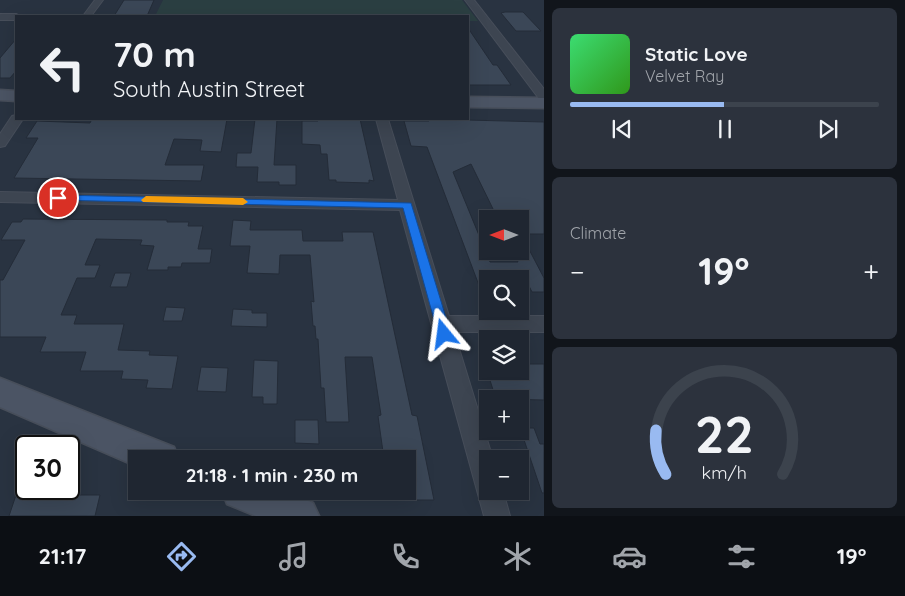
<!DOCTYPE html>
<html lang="en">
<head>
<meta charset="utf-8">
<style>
  :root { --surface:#1f2631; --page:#2c323d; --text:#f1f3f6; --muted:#a1a5ab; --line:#3c434d; --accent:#99baf1 }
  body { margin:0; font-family:Quicksand,sans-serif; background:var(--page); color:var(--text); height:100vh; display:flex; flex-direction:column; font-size:19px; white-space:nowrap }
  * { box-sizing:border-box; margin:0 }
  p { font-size:16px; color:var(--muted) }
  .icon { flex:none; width:28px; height:28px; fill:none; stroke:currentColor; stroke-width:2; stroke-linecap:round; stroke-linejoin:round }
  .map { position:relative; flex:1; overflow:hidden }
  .details { display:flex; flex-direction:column; gap:8px; padding:8px; background:#11151b; width:361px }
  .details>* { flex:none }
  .banner { position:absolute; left:15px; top:15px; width:454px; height:105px; border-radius:0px; box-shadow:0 5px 20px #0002,0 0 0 1px var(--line); background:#1f2631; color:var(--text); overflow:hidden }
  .needle { width:32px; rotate:270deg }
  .buttons { position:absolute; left:479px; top:210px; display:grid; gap:10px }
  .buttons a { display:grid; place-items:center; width:50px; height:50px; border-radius:0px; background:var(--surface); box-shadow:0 5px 20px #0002,0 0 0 1px var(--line); font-size:25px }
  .speed { position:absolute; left:15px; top:435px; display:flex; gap:10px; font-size:25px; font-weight:700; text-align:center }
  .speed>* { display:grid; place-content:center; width:65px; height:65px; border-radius:50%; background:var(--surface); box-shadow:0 5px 20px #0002,0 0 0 1px var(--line); line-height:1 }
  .speed .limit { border:2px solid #111; border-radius:8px; background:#fff; color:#111 }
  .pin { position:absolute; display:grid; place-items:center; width:42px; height:42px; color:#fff; margin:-21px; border:2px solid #fff; border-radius:50%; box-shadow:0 1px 5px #0007 }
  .me { position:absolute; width:55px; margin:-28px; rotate:344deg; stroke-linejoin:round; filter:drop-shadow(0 0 4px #0008) }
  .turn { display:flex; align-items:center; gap:18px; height:105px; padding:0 15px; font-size:22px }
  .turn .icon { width:65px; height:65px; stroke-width:2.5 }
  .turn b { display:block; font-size:35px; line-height:42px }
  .big { font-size:38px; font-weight:800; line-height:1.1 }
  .details .card { flex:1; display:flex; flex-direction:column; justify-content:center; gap:8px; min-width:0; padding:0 18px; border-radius:8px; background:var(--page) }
  .details .dial { align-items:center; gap:0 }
  .dial svg { height:130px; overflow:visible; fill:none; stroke:var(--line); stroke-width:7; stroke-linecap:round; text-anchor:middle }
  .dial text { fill:var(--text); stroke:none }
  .song { display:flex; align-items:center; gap:15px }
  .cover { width:60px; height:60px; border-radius:8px; background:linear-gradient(135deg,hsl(140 70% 55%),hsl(110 70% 35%)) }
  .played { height:5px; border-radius:2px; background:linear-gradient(90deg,var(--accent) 50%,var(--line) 50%) }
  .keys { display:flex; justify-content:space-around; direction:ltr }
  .heat { display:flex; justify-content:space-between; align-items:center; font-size:28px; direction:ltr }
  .trip { position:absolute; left:128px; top:450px; width:288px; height:50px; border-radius:0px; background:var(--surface); box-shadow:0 5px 20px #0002,0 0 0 1px var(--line); font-weight:800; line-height:50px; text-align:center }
  .tabs { display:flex; height:80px; justify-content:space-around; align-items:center; background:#0c0f14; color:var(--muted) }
  .tabs .icon { width:35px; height:35px }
  .tabs .on { color:var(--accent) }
  .tabs b { font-size:22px; color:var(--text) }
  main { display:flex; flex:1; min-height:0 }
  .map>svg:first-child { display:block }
  .green { fill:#2b3f42 }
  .building { fill:#3b4757; stroke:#242c38; fill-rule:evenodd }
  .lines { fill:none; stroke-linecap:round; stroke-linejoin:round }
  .street-casing { stroke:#474e5a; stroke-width:2 }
  .secondary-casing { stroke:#474e5a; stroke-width:3 }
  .street { fill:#3d4551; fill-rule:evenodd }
  .secondary { fill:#4b5464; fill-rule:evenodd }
  .route { fill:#1a73e8; stroke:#114b97 }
  .slow { fill:#f59e0b }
</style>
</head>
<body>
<main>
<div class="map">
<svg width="544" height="516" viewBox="0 0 544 516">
  <rect width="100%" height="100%" fill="#293341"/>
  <path class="green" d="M163 0H462L478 21H468V16H361L360 15 155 16Z"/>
  <path class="building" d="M124 0H154L147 16H114Z
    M505 12H523L541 31H516L501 13Z
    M468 28 493 65H497L511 85H468Z
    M16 39V71L10 78H0V58Z
    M92 119H227L221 152 200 151 202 140 174 139 165 165H204L201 181 14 178 38 138H26L37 121 90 123Z
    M255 119H277L274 165H296V185H279V182H257L258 167H236L237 153H251Z
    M318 119H360L374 181 369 180V183L336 182V180H329L327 154H321L320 145 302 144V121H318Z
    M428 119 544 122V234H521L544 278V292H532L525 278H488L486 304 427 147 411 146 404 121H429ZM471 164 495 213H520V251H513L518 262H490L453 172Z
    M23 219 167 220V222H189L188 226H203L198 249H212L210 263H182L181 267H168V270H147L154 246 140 245 142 240 96 239 85 265H100L95 278H77L61 315H77L74 324H124L118 350 150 351 149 355 178 356 172 389 146 388 148 380 121 379 123 371H80L86 352H40L46 337H0V280H3L25 240H1L12 222H21Z
    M233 220 251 221 250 230H302L303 241H343L342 232H373L412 415 417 416 434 500H406V459H384L378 416 381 415 372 357H345L349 422H326L324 388H321L318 339H316L315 326H313L311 301 314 302 310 255H280L279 274 247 273 250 246H230Z
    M115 273H131L127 287H110Z
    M166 307 185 308 182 321H163Z
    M233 309 252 310V313H267V327L231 326Z
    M254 360 278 361 277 404H263V397H252Z
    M520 364H544V400L496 399 487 371H520Z
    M201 367 228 368 226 392 197 391Z
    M295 420H318L319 444 295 443Z
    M520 428H534L540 444H544V493H542Z
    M18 489H64L62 495H100L95 516H9Z"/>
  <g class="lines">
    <defs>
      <path id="street" d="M95 0H103L91 16H83Z
        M465 0H474L544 89V101L540 100Z
        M0 14H16L20 16H16V20H0Z
        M16 115V119H23L5 146 0 147V134L12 116Z
        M376 119H388L449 316H544V332H454L493 459H488V491H503L510 516H484L400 210 0 202V192L398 200Z"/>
      <path id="secondary" d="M0 90 16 91V101L0 100Z
        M468 97 544 98V108L468 107Z
        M0 378 174 447 179 459H136V466L0 407Z
        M222 491H285L313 503 319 516H256L227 504Z"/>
    </defs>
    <use href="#street" class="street-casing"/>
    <use href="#secondary" class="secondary-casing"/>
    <use href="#street" class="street"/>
    <use href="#secondary" class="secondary"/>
  </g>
  <path class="route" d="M58 195 411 203 451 334 449 338 444 340 440 338 438 334 403 208 55 200 53 198Z"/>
  <path class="slow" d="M146 196 243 198 248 202 243 205 143 202 141 200Z"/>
</svg>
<div class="buttons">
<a><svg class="needle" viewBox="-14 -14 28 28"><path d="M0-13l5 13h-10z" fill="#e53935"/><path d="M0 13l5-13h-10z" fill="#a1a5ab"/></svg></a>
<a><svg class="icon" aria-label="search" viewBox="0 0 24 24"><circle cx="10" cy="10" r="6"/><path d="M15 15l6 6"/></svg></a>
<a><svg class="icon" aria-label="layers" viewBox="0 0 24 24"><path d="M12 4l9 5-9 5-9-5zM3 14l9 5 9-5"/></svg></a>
<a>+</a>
<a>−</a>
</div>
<div class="speed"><div class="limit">30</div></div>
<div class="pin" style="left:58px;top:198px;background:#d93025"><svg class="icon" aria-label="arrive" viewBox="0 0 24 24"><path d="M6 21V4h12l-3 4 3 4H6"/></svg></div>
<svg class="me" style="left:444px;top:334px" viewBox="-20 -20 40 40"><path d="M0-17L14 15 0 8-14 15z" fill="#1a73e8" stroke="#fff" stroke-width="4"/></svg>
<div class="trip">21:18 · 1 min · 230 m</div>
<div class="banner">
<div class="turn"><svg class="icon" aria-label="left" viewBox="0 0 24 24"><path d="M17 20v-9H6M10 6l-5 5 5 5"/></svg><div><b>70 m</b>South Austin Street</div></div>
</div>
</div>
<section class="details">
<div class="card">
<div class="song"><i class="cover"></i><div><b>Static Love</b><p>Velvet Ray</p></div></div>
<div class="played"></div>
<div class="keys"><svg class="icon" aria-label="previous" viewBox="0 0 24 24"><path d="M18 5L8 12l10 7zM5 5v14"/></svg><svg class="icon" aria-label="pause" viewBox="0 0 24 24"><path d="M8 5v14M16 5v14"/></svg><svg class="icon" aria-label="next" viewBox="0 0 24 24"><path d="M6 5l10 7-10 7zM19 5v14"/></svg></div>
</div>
<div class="card"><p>Climate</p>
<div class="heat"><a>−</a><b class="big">19°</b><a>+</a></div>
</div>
<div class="card dial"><svg viewBox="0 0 100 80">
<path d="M14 69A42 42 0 1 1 86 69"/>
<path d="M14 69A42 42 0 0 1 8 42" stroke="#99baf1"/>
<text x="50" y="56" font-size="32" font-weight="700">22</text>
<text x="50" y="72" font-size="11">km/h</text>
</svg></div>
</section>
</main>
<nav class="tabs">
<b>21:17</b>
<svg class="icon on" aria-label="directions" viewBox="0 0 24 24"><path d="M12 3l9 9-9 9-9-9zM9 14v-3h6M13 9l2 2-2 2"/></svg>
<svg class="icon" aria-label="music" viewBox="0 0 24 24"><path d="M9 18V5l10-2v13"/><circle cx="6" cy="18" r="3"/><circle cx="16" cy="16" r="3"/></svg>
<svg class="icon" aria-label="phone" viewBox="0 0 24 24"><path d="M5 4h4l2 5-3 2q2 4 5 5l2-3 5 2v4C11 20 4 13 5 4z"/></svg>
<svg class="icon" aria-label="climate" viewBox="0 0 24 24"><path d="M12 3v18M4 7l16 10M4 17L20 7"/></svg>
<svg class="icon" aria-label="car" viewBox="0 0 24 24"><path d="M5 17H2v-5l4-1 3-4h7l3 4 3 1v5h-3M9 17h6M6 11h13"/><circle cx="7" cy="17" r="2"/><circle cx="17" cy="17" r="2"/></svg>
<svg class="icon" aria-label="filters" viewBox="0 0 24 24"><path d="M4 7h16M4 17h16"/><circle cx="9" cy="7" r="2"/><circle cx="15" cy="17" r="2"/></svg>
<b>19°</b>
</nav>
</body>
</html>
